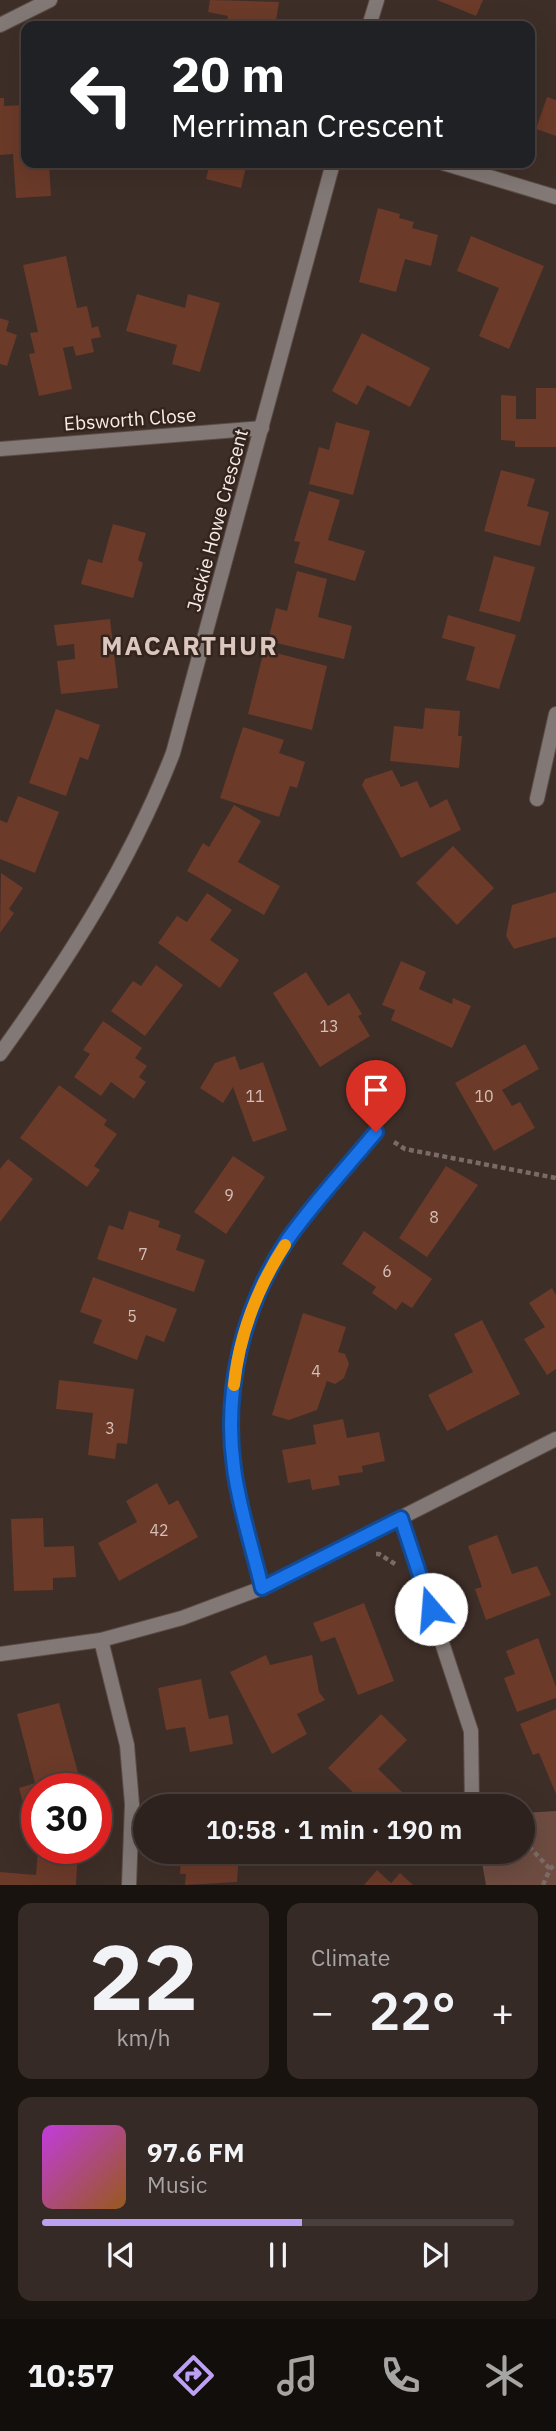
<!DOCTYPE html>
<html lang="en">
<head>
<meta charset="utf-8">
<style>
  :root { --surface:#2e221e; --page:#362a27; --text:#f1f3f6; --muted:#a7a4a4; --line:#493f3c; --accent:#bca0f2 }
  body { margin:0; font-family:"IBM Plex Sans",sans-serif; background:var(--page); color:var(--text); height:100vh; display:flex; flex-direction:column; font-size:26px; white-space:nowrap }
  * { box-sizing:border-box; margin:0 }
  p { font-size:23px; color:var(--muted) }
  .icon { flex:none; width:38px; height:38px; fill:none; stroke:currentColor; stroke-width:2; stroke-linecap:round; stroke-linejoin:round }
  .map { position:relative; height:1885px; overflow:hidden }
  .drawer { display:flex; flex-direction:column; gap:18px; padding:18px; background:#191310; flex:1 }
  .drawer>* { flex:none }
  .guide { position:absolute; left:21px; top:21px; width:514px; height:147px; border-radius:14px; box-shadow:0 7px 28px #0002,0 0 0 2px var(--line); background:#202124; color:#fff; overflow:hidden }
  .speed { position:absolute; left:21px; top:1773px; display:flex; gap:14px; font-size:35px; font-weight:700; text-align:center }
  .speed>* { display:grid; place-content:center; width:91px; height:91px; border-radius:50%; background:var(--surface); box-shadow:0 7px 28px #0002,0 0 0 2px var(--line); line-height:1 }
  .speed .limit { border:10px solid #d22; background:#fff; color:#111 }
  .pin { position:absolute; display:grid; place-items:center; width:60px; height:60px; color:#fff; margin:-72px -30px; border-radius:50% 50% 50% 0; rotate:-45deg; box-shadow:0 0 7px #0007 }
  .pin .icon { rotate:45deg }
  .me { position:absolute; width:77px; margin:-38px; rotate:342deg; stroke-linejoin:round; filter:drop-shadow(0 0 5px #0008) }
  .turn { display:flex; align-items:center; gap:24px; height:147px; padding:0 35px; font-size:32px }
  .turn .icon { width:91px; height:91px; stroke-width:2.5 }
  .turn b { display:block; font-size:49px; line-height:60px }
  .big { font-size:52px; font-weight:600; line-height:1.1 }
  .drawer .card { flex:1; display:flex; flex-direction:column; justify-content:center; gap:10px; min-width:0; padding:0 24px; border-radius:14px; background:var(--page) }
  .drawer .dial { align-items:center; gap:0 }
  .dial b { font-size:91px; line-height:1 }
  .song { display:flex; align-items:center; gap:21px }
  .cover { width:84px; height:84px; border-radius:10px; background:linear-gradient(135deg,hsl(290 70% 55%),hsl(30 70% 35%)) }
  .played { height:7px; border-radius:4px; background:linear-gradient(90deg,var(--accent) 55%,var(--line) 55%) }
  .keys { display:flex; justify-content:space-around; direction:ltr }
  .heat { display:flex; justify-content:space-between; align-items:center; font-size:38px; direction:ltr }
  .drawer .tiles { flex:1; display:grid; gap:18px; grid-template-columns:1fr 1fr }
  .card:last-child { grid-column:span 2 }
  .trip { position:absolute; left:133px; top:1794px; width:402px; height:70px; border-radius:35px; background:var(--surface); box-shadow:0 7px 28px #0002,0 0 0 2px var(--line); font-weight:600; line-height:70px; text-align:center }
  .dock { display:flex; height:112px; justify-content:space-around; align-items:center; background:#120e0c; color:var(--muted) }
  .dock .icon { width:49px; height:49px }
  .dock .on { color:var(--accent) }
  .dock b { font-size:32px; color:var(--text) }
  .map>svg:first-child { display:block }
  .green { fill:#6e4c41 }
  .building { fill:#6b3a29 }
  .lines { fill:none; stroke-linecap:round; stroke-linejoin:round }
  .minor-casing { stroke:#5c4c47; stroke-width:16 }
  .tertiary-casing { stroke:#5c4c47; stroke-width:16 }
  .path { stroke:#7a6b66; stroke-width:4.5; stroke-dasharray:5 3.5; stroke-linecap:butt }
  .minor { stroke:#827976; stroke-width:14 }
  .tertiary { stroke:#827976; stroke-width:14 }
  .route-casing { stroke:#114b97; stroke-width:18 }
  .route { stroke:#1a73e8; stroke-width:12 }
  .slow { stroke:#f59e0b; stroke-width:12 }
  .labels { text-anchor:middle; stroke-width:5; stroke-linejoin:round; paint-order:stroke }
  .number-label { font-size:16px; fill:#d4c0b8 }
  .street-label { font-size:19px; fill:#f7ece8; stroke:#34241e }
  .district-label { font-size:26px; font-weight:bold; letter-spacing:2px; fill:#dcc7bf; stroke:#34241e }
</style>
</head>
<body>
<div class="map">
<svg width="556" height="1885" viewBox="0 0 556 1885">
  <rect width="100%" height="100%" fill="#3e2e28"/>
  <path class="green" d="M556 1811V1885H486L480 1852H523V1813Z"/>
  <path class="building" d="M210 0 279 2 275 26H226L228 16 208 12Z
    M437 0H483L476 16Z
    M547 97 556 100V136L536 129Z
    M0 98H4V106L26 105V163H49L51 196 16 198 13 154 0 155Z
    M210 163H247L241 188 206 179Z
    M378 208 400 214 399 218 414 222 412 228 438 235 431 266 405 259 396 292 359 282Z
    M471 236 544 266 509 349 479 336 499 288 457 271Z
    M66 256 77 308 87 306 92 328 98 326 101 337 91 339 94 352 76 356 73 346 63 348 72 389 39 396 29 354 35 353 30 333 38 332 23 265Z
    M137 294 185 308 188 294 220 303 200 372 172 364 177 345 126 331Z
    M0 318 9 321 6 331 17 335 7 366 0 364Z
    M362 333 430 368 410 407 367 385 357 405 332 391Z
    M536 388H556V447H515V441L501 440V395L516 396V419H536Z
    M336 422 370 431 353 495 309 484 319 447 329 450Z
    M501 470 535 479 527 506 549 512 540 546 484 531Z
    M309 491 340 500 328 540 365 551 355 581 294 563 300 542 294 541Z
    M113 524 146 533 138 560 143 563 133 598 81 584 88 559 102 563Z
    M494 556 535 567 520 622 479 611Z
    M297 571 327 579 318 617 352 626 344 659 268 641 276 608 287 611Z
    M448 615 516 635 499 689 466 680 475 647 442 638Z
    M110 619 118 688 61 694 57 661 75 659 74 644 57 646 54 625Z
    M264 650 327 666 312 730 248 714Z
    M425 708 460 711 458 736H462L459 768 390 761 394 726 423 729Z
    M56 709 100 725 88 760 80 757 66 796 29 783Z
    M243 727 284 740 279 753 305 762 297 788 290 786 279 817 220 798Z
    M392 770 401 787 417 781 430 808 447 799 461 830 401 858 362 785 365 779Z
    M18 796 59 812 35 873 0 859V820L7 823Z
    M234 805 261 821 238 862 280 886 264 915 187 871 203 843 209 847Z
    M453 846 494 888 457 925 416 883Z
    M1 873 23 888 9 909 14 913 0 933Z
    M556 892V937L514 949 506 936 512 905Z
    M207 893 232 910 210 940 239 960 220 988 158 943 177 916 187 922Z
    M401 961 426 972 419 989 452 1004 453 998 471 1006 452 1048 391 1020 395 1010 382 1005Z
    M156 965 183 985 145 1036 111 1011 133 981 141 986Z
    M306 972 328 1006 349 993 362 1014 358 1016 370 1036 320 1067 273 993Z
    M103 1021 142 1048 135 1058 147 1066 139 1077 146 1082 134 1099 111 1082 101 1096 74 1077 90 1054 83 1050Z
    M525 1044 539 1069 502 1090 512 1106 520 1102 535 1128 494 1151 455 1083Z
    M235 1056 240 1070 263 1062 287 1130 253 1142 233 1087 223 1103 200 1088 215 1063Z
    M59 1085 107 1120 104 1125 117 1134 94 1166 100 1170 87 1187 20 1138Z
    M233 1156 265 1177 226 1234 194 1212Z
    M8 1159 33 1179 0 1222V1169Z
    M446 1166 478 1185 427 1257 399 1238Z
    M129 1211 160 1221 158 1227 181 1235 176 1250 205 1260 194 1292 97 1259 109 1225 123 1230Z
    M364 1231 432 1279 412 1308 402 1302 396 1310 372 1293 376 1287 342 1264Z
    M93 1277 177 1309 164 1342 146 1335 137 1360 93 1343 102 1320 80 1312Z
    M552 1288 556 1295V1369L547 1375 524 1339 545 1327 529 1303Z
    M303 1313 346 1327 338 1352 345 1354 349 1364 344 1378 335 1384 327 1381 317 1410 289 1420 272 1415Z
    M482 1320 520 1394 447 1431 428 1395 473 1372 454 1334Z
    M59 1380 134 1389 127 1444 117 1443 115 1459 88 1455 93 1413 56 1409Z
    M343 1419 347 1438 379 1432 385 1461 362 1466 363 1472 338 1476 340 1485 312 1490 310 1479 288 1483 282 1450 316 1444 313 1425Z
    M157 1483 169 1505 178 1500 198 1537 119 1581 98 1543 137 1522 126 1501Z
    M43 1518 44 1547 74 1546 76 1577 53 1578V1590L14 1591 11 1519Z
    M497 1535 512 1574 537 1566 551 1595 486 1620 475 1589 482 1587 468 1546Z
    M364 1603 394 1681 358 1695 335 1637 321 1642 313 1623Z
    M538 1638 556 1687V1698L517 1712 504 1678 515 1674 506 1651Z
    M266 1655 270 1665 312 1655 319 1692 325 1700 297 1714 307 1734 272 1754 230 1672Z
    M201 1679 209 1719 228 1715 233 1744 190 1752 185 1727 166 1730 158 1688Z
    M59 1703 80 1780 57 1786 58 1788H37V1811L26 1814 19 1788 35 1783 17 1714Z
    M556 1709V1794L539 1753 533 1755 520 1724Z
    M381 1714 407 1740 378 1769 403 1793 390 1806H355L361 1800 328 1768Z
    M38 1848H78L76 1885H0V1872L36 1875Z
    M181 1852H239L237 1882 185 1885 186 1874H180Z
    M377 1870 391 1883 400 1873 413 1885H364Z"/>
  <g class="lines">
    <defs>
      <path id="minor" d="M0 25 50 0
        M443 163 556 197
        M0 449 262 428
        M537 799 556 714
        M401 1518 471 1731 472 1806
        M262 1588C253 1549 240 1508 234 1468 223 1389 243 1305 288 1239 314 1202 347 1167 376 1132
        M101 1640 127 1745 132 1804 129 1885
        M0 1654 101 1640 182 1618 262 1588 556 1439"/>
      <path id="tertiary" d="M369 26 377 0
        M0 1054C69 958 130 864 173 753L333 163"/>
    </defs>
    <use href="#minor" class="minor-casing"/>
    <use href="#tertiary" class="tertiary-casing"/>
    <path class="path" d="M394 1142 405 1149 556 1178
      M376 1554H379L395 1564
      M523 1840 550 1869
      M543 1885 550 1869 556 1864"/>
    <use href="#minor" class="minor"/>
    <use href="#tertiary" class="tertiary"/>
  </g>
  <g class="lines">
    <defs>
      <path id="route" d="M376 1132C347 1167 314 1202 288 1239 243 1306 223 1389 234 1468 239 1508 253 1549 262 1588L401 1518 431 1609"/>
    </defs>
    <use href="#route" class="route-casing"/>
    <use href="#route" class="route"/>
    <path class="slow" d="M234 1385C239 1336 258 1287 285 1245"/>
  </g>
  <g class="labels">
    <g class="number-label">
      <text x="329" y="1032">13</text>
      <text x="255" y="1102">11</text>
      <text x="484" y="1102">10</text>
      <text x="229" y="1201">9</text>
      <text x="434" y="1223">8</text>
      <text x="143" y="1260">7</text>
      <text x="387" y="1277">6</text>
      <text x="132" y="1322">5</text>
      <text x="316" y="1377">4</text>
      <text x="110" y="1434">3</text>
      <text x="159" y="1536">42</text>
    </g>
    <g class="street-label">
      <text transform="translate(130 419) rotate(-4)" y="7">Ebsworth Close</text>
      <text transform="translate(217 520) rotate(-75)" y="7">Jackie Howe Crescent</text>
    </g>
    <g class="district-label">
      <text x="190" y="655">MACARTHUR</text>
    </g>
  </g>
</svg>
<div class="speed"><div class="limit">30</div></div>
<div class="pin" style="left:376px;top:1132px;background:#d93025"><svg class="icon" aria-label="arrive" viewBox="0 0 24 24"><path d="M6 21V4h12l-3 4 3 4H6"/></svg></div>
<svg class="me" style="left:431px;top:1609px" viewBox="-20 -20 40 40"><circle r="19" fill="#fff"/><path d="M0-13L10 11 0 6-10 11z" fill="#1a73e8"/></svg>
<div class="trip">10:58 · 1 min · 190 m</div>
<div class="guide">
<div class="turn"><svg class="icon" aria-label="left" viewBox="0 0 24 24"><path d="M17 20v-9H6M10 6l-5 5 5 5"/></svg><div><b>20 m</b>Merriman Crescent</div></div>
</div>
</div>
<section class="drawer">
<div class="tiles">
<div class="card dial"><b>22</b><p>km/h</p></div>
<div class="card"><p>Climate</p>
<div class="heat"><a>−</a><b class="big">22°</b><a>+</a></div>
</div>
<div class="card">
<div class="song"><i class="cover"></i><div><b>97.6 FM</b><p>Music</p></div></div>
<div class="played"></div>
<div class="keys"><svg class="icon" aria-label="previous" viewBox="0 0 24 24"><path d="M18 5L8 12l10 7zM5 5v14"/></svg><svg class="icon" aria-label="pause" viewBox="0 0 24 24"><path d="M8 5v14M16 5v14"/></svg><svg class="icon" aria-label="next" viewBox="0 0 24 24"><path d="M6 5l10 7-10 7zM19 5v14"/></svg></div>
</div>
</div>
</section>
<nav class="dock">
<b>10:57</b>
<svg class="icon on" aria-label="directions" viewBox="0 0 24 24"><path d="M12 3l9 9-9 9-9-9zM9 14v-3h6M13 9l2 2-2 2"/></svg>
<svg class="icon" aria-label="music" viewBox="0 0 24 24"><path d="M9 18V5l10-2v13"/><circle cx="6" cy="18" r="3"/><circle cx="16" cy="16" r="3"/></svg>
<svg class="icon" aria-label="phone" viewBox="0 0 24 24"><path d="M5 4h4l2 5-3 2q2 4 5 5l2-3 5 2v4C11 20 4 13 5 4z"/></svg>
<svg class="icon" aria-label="climate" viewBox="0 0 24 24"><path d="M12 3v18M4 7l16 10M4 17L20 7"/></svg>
</nav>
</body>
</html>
